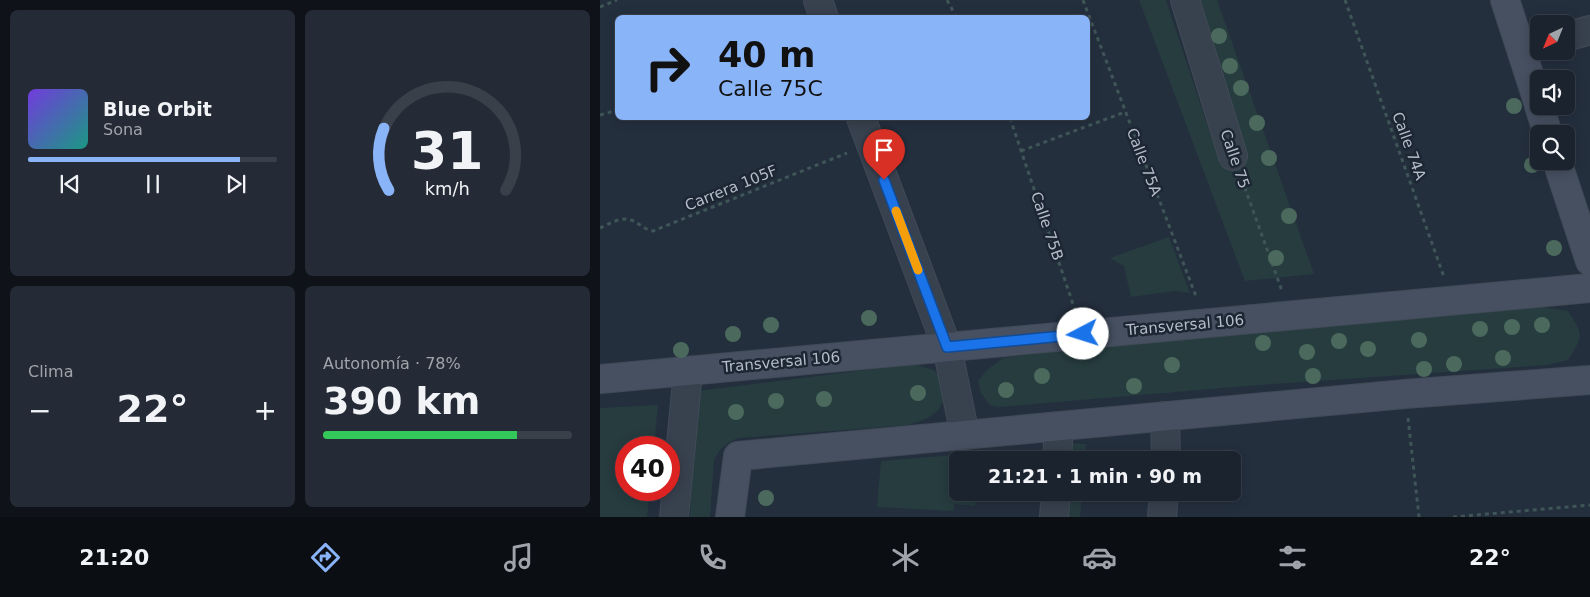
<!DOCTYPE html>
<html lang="es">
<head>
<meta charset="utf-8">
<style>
  :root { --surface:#1b232e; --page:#242b36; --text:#f1f3f6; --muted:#a0a4aa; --line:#39404a; --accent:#8ab4f8 }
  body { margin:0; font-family:"DejaVu Sans",sans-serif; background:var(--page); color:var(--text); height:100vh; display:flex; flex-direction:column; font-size:19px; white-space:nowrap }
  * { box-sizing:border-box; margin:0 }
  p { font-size:16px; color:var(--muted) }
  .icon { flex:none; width:28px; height:28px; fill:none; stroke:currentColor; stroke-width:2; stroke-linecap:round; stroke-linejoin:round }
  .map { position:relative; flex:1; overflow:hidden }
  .sheet { display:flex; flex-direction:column; gap:10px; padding:10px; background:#0f1319; width:600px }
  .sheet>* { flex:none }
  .guide { position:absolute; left:15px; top:15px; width:475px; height:105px; border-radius:8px; box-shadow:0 2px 12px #0003,0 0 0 1px var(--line); background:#8ab4f8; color:#111; overflow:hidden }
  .needle { width:32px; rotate:223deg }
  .fabs { position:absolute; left:930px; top:15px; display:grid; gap:10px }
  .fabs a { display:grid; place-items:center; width:45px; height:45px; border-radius:8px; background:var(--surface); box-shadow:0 2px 12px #0003,0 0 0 1px var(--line); font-size:25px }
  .speed { position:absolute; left:15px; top:436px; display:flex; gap:10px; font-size:25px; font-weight:700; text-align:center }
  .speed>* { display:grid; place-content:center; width:65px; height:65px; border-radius:50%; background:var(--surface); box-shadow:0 2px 12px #0003,0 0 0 1px var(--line); line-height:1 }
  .speed .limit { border:8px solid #d22; background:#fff; color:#111 }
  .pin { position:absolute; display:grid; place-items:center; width:42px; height:42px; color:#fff; margin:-51px -21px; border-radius:50% 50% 50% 0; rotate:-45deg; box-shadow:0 0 5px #0007 }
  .pin .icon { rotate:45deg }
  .me { position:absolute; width:55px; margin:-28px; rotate:265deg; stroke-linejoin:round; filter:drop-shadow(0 0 4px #0008) }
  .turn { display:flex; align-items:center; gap:18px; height:105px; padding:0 20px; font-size:22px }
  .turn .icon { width:65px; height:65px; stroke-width:2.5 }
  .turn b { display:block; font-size:35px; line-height:42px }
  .big { font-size:38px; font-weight:700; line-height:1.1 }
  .sheet .card { flex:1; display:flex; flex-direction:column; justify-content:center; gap:8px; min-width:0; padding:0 18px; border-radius:8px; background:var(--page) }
  .sheet .dial { align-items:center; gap:0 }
  .dial svg { height:130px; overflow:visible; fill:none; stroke:var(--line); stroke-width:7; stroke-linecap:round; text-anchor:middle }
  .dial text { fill:var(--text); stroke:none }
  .song { display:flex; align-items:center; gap:15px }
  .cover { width:60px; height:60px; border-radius:8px; background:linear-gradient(135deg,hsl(260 70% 55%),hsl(170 70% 35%)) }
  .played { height:5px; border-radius:2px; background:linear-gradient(90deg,var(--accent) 85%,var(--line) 85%) }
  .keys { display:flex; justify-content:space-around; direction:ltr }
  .heat { display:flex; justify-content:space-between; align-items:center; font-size:28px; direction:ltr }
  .charge { height:8px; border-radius:4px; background:linear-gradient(90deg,#34c759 78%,var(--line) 0) }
  .sheet .tiles { flex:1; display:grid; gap:10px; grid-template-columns:repeat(2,1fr) }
  .trip { position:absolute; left:349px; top:451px; width:292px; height:50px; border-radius:8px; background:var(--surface); box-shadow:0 2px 12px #0003,0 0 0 1px var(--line); font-weight:700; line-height:50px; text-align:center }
  .tabs { display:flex; height:80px; justify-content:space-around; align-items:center; background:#0b0e12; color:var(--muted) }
  .tabs .icon { width:35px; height:35px }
  .tabs .on { color:var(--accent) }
  .tabs b { font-size:22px; color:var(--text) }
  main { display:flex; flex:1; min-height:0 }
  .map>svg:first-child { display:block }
  .green { fill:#263c3f }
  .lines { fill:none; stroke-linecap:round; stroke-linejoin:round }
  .street-casing { stroke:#414a57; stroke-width:30 }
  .secondary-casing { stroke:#414a57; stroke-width:30 }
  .path { stroke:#3f5557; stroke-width:3; stroke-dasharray:4 4; stroke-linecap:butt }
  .street { stroke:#38414e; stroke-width:28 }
  .secondary { stroke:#465061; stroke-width:28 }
  .tree { fill:#4b6a5d }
  .route-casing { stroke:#114b97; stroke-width:12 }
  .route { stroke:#1a73e8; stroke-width:9 }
  .slow { stroke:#f59e0b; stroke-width:9 }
  .labels { text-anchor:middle; stroke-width:5; stroke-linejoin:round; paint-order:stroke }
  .street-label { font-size:15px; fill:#b4bcc9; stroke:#1d2633 }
</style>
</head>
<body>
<main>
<section class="sheet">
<div class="tiles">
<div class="card">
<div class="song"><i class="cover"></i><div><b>Blue Orbit</b><p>Sona</p></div></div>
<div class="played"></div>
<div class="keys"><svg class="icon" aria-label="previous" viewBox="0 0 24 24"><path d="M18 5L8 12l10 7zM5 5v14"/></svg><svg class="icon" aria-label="pause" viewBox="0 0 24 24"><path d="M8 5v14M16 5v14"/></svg><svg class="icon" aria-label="next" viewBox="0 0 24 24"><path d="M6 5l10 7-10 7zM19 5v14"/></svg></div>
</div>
<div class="card dial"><svg viewBox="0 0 100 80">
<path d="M14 69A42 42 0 1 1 86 69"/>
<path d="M14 69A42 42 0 0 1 11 31" stroke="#8ab4f8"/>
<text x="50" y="56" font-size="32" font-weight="700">31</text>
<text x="50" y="72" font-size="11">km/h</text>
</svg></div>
<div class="card"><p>Clima</p>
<div class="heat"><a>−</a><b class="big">22°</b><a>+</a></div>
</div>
<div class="card"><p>Autonomía · 78%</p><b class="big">390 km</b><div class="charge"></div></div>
</div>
</section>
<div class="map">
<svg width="990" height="517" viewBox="0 0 990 517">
  <rect width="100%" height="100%" fill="#242f3e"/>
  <path class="green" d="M539 0H566L612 139 619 138 577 0H617L714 274 645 281Z
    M569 237 590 293 574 291 531 297 524 266 510 258Z
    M941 307 968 311C984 335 983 336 968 360L947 365 659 385 399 407 390 405 381 393 378 381 387 370 403 358 461 350 663 327Z
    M314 364 334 370 348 386C341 413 335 417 308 425L138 438C126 443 120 448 114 460L110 517H90L97 391Z
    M58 405 54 447 26 448V490H50L47 517H0V408Z
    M467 443 486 444 485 460H465Z
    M379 453V460H358V492L376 493 375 506 355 504 353 511 277 507 281 461Z
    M463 493H482L480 517H462Z"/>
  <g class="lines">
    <defs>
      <path id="street" d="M218 0 224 18
        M585 0 633 156
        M966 37 990 30
        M261 118 347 347 365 435
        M565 416 566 460
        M457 460 459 426
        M74 517 88 371
        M454 517 456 492
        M562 517 564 492"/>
      <path id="secondary" d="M905 0 939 105
        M939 106 948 134
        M957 161 990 261
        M0 379 990 288
        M130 517 138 456 805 394 990 380"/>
    </defs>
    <use href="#street" class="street-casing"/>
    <use href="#secondary" class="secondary-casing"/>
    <path class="path" d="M347 0 357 18
      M483 0 597 299
      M745 0 844 277
      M0 7 17 0
      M0 115 18 110
      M410 118 475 310
      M421 151 525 112
      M642 180 682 291
      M0 228C9 224 22 216 31 220 40 223 44 230 53 231L247 153
      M808 418 819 517
      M853 517 990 505"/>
    <use href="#street" class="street"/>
    <use href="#secondary" class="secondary"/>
  </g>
  <g class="tree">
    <circle cx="619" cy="36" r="8"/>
    <circle cx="630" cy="66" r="8"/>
    <circle cx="641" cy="88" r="8"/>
    <circle cx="914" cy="106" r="8"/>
    <circle cx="657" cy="123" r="8"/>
    <circle cx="669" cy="158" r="8"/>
    <circle cx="932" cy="165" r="8"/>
    <circle cx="689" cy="216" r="8"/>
    <circle cx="954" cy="248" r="8"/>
    <circle cx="676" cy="258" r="8"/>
    <circle cx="269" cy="318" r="8"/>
    <circle cx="171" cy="325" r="8"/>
    <circle cx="942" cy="325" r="8"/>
    <circle cx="912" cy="327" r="8"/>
    <circle cx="880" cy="329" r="8"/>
    <circle cx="133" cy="334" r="8"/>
    <circle cx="819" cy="340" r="8"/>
    <circle cx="739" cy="341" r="8"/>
    <circle cx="663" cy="343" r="8"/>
    <circle cx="768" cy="349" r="8"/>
    <circle cx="81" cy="350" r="8"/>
    <circle cx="707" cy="352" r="8"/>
    <circle cx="903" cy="358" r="8"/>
    <circle cx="854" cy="364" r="8"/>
    <circle cx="572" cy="365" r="8"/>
    <circle cx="824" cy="369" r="8"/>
    <circle cx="442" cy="376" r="8"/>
    <circle cx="713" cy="376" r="8"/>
    <circle cx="534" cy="386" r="8"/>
    <circle cx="406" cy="390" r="8"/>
    <circle cx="318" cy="393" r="8"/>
    <circle cx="224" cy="399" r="8"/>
    <circle cx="176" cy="401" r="8"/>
    <circle cx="136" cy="412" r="8"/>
    <circle cx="166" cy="498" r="8"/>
  </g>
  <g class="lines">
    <defs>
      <path id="route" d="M284 180 347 347 483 334"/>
    </defs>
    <use href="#route" class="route-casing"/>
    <use href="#route" class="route"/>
    <path class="slow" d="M296 211 318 270"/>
  </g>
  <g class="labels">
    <g class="street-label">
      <text transform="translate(809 146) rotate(70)" y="5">Calle 74A</text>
      <text transform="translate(635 159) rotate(71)" y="5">Calle 75</text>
      <text transform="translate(544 162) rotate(69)" y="5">Calle 75A</text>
      <text transform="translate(131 188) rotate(-22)" y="5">Carrera 105F</text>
      <text transform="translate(447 226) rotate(71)" y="5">Calle 75B</text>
      <text transform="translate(585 325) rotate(-5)" y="5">Transversal 106</text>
      <text transform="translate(181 362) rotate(-5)" y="5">Transversal 106</text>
    </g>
  </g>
</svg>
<div class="fabs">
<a><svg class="needle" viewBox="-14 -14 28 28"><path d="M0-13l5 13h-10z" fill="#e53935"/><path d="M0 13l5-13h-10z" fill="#a0a4aa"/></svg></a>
<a><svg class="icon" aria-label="sound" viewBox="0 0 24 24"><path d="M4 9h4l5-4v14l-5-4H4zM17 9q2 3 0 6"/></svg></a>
<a><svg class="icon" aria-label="search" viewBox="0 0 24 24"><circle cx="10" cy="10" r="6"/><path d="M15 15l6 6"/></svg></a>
</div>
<div class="speed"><div class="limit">40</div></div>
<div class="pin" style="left:284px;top:180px;background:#d93025"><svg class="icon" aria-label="arrive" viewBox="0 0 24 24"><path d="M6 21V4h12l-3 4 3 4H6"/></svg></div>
<svg class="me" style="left:483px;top:334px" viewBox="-20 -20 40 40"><circle r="19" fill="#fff"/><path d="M0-13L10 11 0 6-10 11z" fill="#1a73e8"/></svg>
<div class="trip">21:21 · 1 min · 90 m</div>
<div class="guide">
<div class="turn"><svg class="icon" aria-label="right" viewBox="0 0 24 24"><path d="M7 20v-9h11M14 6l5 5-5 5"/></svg><div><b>40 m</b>Calle 75C</div></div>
</div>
</div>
</main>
<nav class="tabs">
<b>21:20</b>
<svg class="icon on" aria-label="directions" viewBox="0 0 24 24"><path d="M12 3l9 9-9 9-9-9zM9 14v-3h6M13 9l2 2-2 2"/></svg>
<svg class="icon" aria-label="music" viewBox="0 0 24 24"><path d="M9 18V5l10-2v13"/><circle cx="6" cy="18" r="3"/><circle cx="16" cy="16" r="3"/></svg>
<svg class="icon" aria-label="phone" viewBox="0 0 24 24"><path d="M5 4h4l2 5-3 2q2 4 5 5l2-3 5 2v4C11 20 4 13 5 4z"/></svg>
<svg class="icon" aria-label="climate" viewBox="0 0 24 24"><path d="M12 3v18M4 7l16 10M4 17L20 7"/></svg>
<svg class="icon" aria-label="car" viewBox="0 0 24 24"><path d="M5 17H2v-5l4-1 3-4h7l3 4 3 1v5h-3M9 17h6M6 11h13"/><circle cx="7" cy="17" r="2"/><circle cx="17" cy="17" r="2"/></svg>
<svg class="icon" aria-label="filters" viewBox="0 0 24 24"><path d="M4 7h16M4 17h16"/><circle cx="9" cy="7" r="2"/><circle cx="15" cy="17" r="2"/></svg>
<b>22°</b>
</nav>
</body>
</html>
